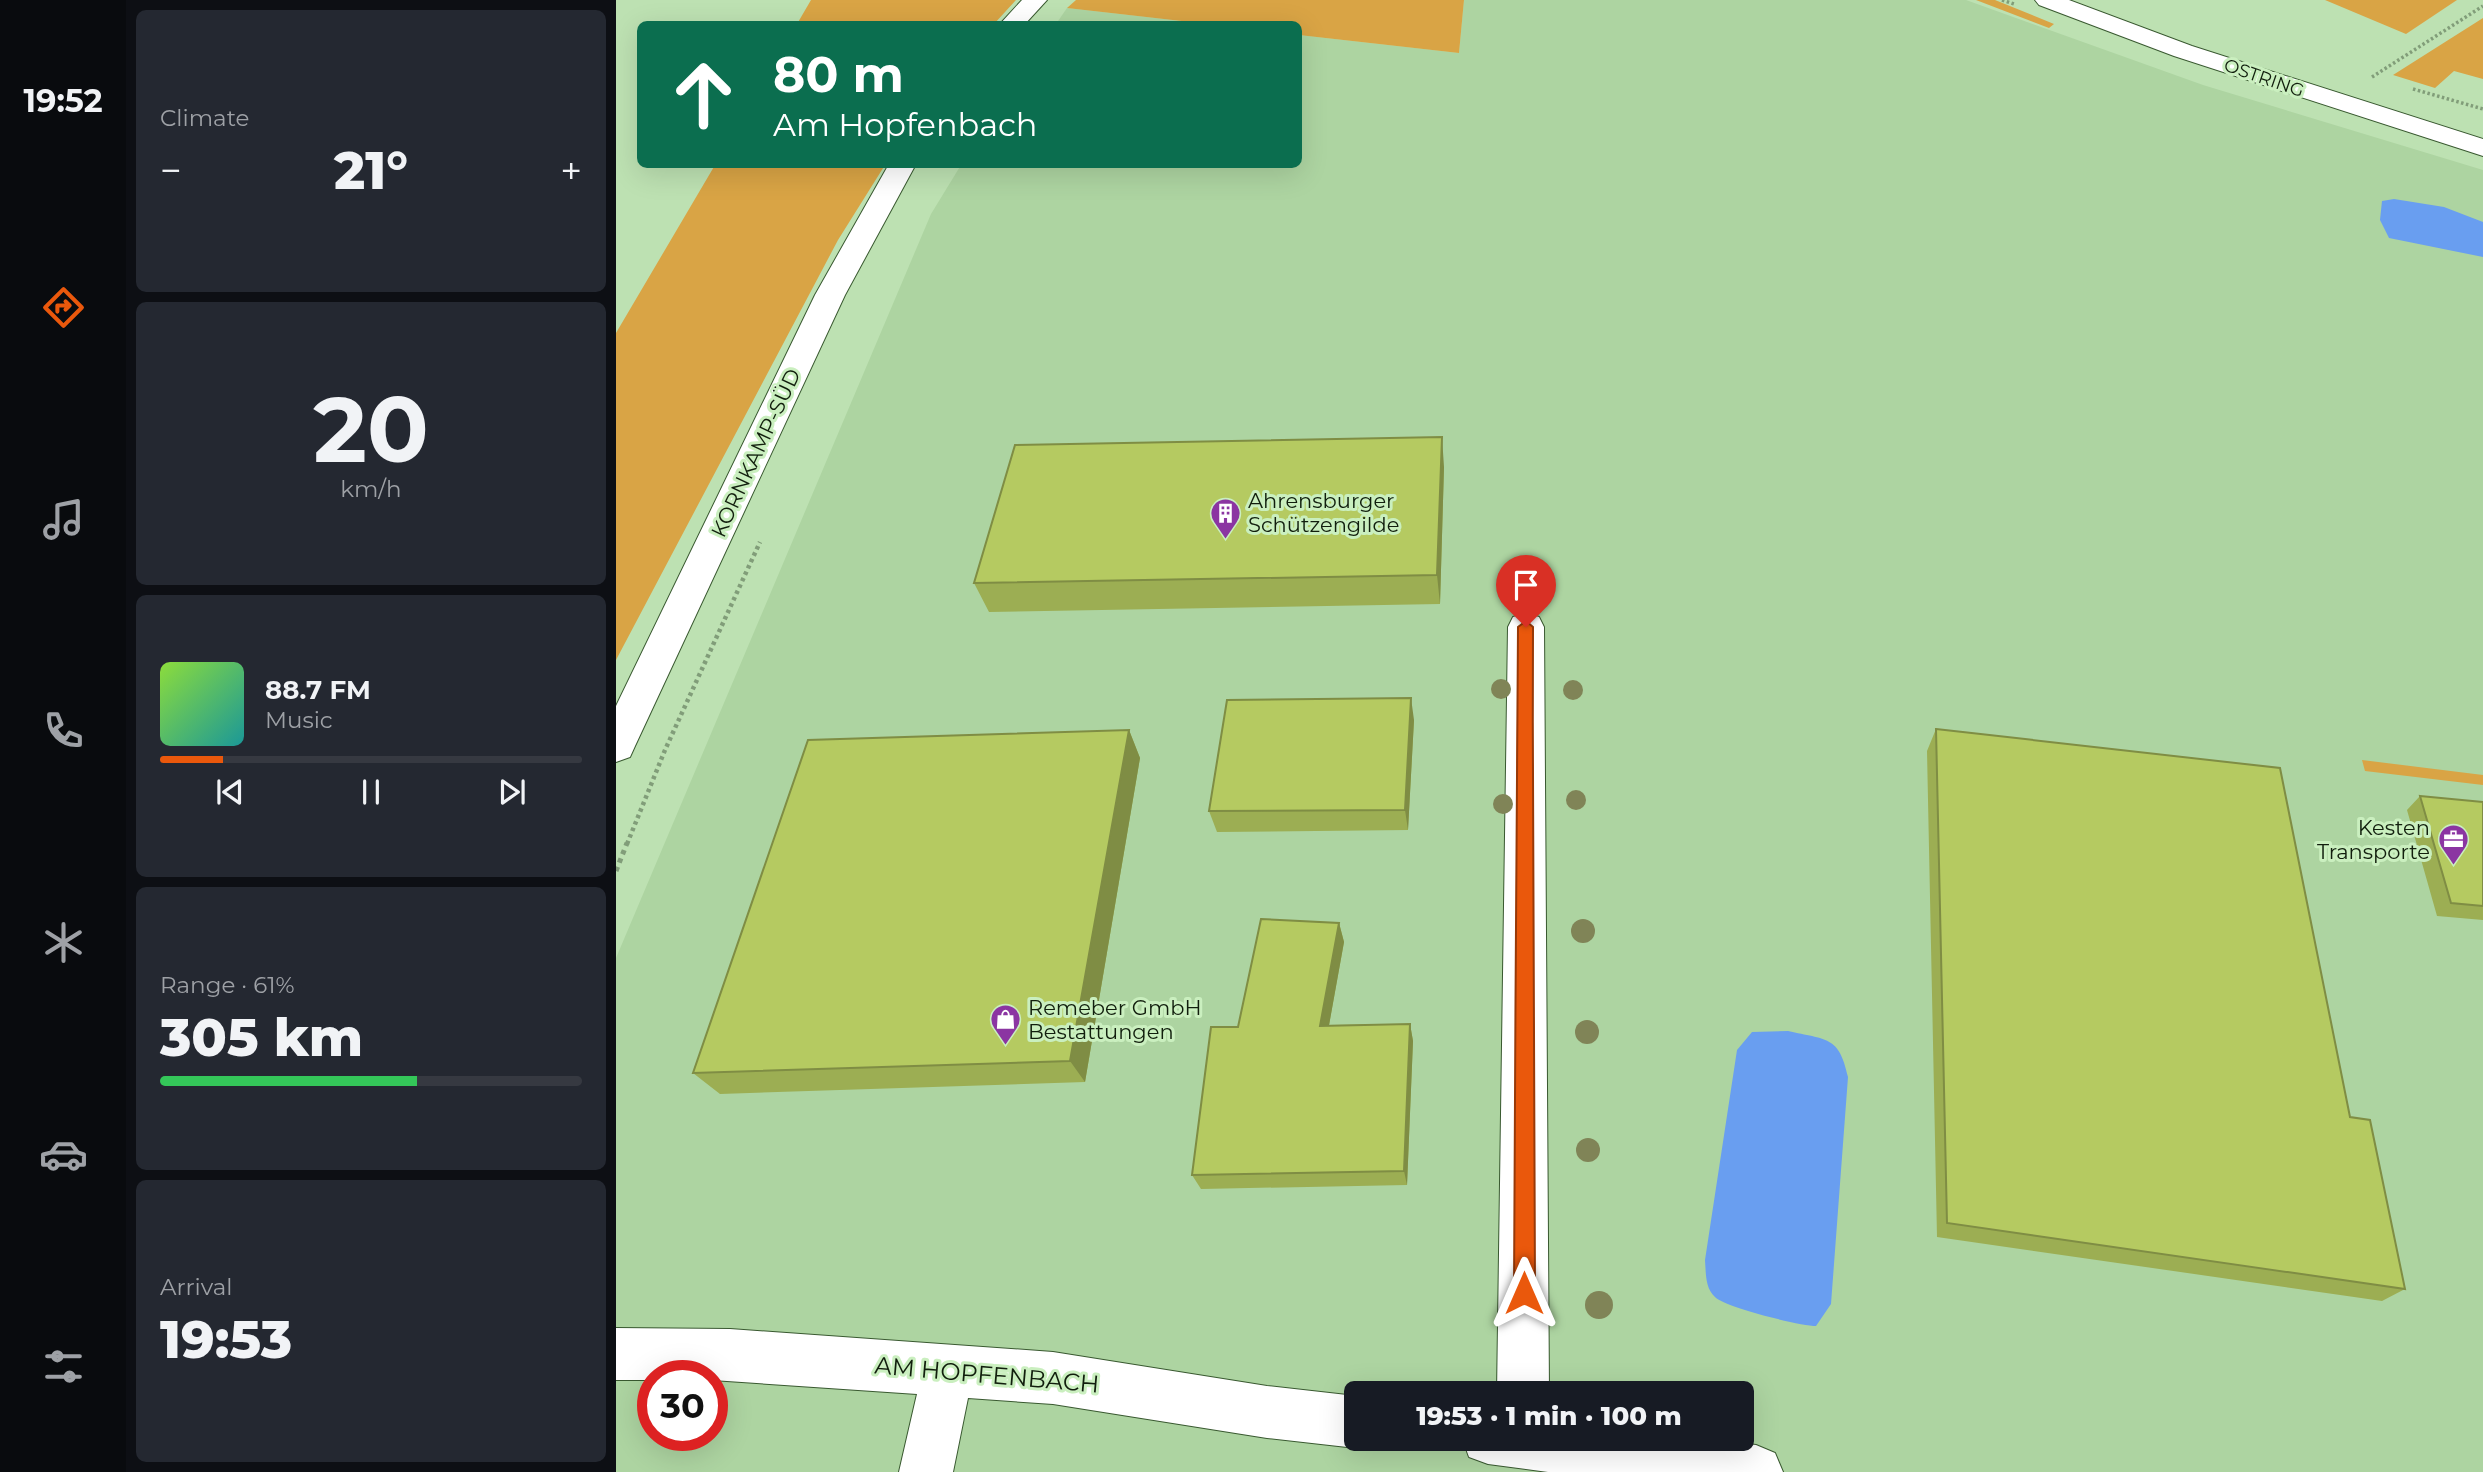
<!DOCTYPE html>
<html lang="en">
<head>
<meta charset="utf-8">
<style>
  :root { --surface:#171b24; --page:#242831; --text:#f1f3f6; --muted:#9ea1a6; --line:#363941; --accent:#ea580c }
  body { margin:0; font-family:Montserrat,sans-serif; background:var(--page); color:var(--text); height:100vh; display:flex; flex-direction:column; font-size:26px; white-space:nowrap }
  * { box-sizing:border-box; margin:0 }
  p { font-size:23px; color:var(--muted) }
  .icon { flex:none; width:38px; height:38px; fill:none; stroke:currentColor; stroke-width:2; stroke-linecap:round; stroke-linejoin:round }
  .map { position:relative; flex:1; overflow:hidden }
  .drawer { display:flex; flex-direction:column; gap:10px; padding:10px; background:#0d0f14; width:490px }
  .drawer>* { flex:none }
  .guide { position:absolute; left:21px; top:21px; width:665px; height:147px; border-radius:10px; box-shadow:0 7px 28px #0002; background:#0b6e4f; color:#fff; overflow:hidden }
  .speed { position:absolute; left:21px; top:1360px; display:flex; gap:14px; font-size:35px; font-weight:700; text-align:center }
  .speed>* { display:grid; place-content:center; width:91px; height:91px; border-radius:50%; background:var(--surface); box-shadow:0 7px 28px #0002; line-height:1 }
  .speed .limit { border:10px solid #d22; background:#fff; color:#111 }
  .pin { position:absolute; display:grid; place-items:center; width:60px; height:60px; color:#fff; margin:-72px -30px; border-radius:50% 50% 50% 0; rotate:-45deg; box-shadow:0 0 7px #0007 }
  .pin .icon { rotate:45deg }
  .me { position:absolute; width:77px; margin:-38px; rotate:0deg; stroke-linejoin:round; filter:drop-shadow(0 0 5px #0008) }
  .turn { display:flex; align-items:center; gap:24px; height:147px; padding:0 21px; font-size:32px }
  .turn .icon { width:91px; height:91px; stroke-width:2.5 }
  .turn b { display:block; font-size:49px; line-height:60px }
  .big { font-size:52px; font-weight:800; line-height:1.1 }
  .drawer .tile { flex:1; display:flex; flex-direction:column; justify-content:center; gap:10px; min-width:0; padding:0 24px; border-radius:10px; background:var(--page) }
  .drawer .dial { align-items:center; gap:0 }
  .dial b { font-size:91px; line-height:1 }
  .song { display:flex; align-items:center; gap:21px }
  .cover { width:84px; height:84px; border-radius:10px; background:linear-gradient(135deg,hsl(90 70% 55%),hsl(180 70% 35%)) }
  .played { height:7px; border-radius:4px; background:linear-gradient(90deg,var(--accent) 15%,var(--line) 15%) }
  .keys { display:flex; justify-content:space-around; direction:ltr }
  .heat { display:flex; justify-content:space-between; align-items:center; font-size:38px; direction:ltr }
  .charge { height:10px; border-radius:5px; background:linear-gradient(90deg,#34c759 61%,var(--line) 0) }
  .trip { position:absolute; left:728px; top:1381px; width:410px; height:70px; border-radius:10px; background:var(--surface); box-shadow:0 7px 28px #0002; font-weight:800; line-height:70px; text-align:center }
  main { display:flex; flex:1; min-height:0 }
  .menu { display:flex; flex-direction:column; width:126px; justify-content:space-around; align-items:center; background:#090b0e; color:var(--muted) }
  .menu .icon { width:49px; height:49px }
  .menu .active { color:var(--accent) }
  .menu b { font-size:32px; color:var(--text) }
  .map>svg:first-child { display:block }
  .built { fill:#add4a1; fill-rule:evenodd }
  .green { fill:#d9a445 }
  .water { fill:#699ef0 }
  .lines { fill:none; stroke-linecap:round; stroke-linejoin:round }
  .street-casing { stroke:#395930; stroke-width:2 }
  .secondary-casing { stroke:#395930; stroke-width:2 }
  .primary-casing { stroke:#395930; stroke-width:2 }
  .path-far2 { stroke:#819d79; stroke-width:3.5; stroke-dasharray:2.5 2.5; stroke-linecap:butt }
  .path-far1 { stroke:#819d79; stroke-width:4.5; stroke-dasharray:3.5 3.5; stroke-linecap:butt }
  .path { stroke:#819d79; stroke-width:5; stroke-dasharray:4.5 4.5; stroke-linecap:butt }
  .street { fill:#fff; fill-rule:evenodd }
  .secondary { fill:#fff; fill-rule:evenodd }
  .primary { fill:#fff; fill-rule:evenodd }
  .tree { fill:#808457 }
  .wall { fill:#9cae53 }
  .shaded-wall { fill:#7f8d44 }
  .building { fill:#b5ca61; stroke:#7f8d44; stroke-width:2 }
  .route { fill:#ea580c; stroke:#983908; stroke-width:2 }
  .labels { text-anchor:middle; stroke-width:6; stroke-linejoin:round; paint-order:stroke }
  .far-street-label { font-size:18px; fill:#111e0d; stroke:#caefbf }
  .street-label { font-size:21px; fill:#111e0d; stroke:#caefbf }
  .poi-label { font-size:21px; fill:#111e0d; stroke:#caefbf; text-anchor:start }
  .near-street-label { font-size:24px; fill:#111e0d; stroke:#caefbf }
</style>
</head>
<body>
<main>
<nav class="menu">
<b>19:52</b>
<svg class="icon active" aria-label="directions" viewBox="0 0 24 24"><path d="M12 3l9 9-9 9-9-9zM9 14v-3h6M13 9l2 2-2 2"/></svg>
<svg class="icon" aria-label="music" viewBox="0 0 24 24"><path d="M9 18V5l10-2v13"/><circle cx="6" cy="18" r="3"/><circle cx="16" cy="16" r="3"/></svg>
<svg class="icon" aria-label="phone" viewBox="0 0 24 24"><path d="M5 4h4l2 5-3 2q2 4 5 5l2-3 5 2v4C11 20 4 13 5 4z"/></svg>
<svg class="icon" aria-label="climate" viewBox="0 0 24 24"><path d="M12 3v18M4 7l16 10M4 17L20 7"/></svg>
<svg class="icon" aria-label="car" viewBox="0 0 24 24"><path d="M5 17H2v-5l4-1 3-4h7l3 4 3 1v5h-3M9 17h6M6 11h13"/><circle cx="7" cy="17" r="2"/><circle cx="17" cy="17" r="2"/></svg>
<svg class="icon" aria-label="filters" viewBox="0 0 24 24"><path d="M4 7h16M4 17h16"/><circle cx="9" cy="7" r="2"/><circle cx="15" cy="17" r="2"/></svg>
</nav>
<section class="drawer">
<div class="tile"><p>Climate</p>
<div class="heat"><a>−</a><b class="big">21°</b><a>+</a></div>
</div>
<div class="tile dial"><b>20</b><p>km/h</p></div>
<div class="tile">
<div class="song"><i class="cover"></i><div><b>88.7 FM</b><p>Music</p></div></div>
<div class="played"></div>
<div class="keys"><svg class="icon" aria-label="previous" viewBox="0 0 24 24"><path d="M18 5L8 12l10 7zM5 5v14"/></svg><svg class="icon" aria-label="pause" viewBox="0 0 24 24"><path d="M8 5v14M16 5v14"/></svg><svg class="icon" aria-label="next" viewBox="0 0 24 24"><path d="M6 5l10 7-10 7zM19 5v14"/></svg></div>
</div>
<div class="tile"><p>Range · 61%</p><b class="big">305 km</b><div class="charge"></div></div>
<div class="tile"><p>Arrival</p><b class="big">19:53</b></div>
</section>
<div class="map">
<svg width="1867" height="1472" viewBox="0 0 1867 1472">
  <rect width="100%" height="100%" fill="#bde1b2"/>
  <path class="built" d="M848 0H1350L1587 85 1867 170V1472H0V958L315 214 345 165 682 164 683 35 843 53ZM37 1376H96V1435H37ZM740 1393H1125V1438H740Z
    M451 8 592 24H440Z"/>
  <path class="green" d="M195 0H400L378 24H181Z
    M460 0H848L843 53 683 35 682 24H592L451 8Z
    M1360 0H1379L1438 24 1433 28Z
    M1709 0H1841L1790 34Z
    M1867 18V79L1838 71 1819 88 1777 75Z
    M99 165H269L222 240 0 660V333Z
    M1746 760 1867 775V785L1749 771Z"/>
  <path class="water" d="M1778 199 1828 207 1867 222V257L1773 238 1764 220 1766 201Z
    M1172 1031C1210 1040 1223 1035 1232 1077L1215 1304 1200 1326C1184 1326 1108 1307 1099 1297 1089 1288 1090 1273 1089 1260L1121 1050 1136 1032Z"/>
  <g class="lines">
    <defs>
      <path id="street" d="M910 613 923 617 928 627 933 1393H881L892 627 897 617Z
        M0 1328 114 1329 437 1352 651 1386 740 1396V1438H759L740 1448 651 1438 437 1404 352 1398 337 1472H283L301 1394 96 1380V1376H37V1380H0Z
        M846 1438H1086L1140 1445 1159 1453 1167 1472H932L872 1464 853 1457Z"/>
      <path id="secondary" d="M406 0H431L409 24H384Z
        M273 164H300L229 295 19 746 14 757 0 762V706L199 295Z"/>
      <path id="primary" d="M1419 0H1453L1576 46 1867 139V156L1558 56 1423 5Z"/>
    </defs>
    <use href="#street" class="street-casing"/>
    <use href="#secondary" class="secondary-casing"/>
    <use href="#primary" class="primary-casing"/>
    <path class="path-far2" d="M1386 0 1398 4
      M1756 77 1867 6
      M1797 89 1867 109"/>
    <path class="path-far1" d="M11 844 49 750 144 542"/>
    <path class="path" d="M0 871 11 843"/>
    <use href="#street" class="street"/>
    <use href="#secondary" class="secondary"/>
    <use href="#primary" class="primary"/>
  </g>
  <g class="tree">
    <circle cx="885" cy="689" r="10"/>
    <circle cx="957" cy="690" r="10"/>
    <circle cx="960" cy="800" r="10"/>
    <circle cx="887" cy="804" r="10"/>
    <circle cx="967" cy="931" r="12"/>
    <circle cx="971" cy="1032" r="12"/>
    <circle cx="972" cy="1150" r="12"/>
    <circle cx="983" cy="1305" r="14"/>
  </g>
  <path class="wall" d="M828 467 824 604 373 612 358 583Z
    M798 720 792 830 601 832 593 811Z
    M1320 729 1734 1117 1789 1289 1766 1301 1321 1237 1311 751Z
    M513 730 524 758 469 1082 104 1094 77 1073Z
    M1804 796 1867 802V920L1821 916 1791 810Z
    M723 923 728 942 713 1025 794 1024 797 1041 791 1185 585 1189 576 1175 622 1027Z"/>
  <path class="shaded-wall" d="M826 437 828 467 824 604 821 575Z
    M795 698 798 720 792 830 789 810Z
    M513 730 524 758 469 1082 454 1061Z
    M723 923 728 942 710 1042 704 1026Z
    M794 1024 797 1041 791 1185 788 1171Z"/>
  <path class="building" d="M826 437 821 575 358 583 399 445Z
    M795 698 789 810 593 811 611 700Z
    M1320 729 1664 768 1734 1117 1754 1120 1789 1289 1331 1223Z
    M513 730 454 1061 77 1073 192 740Z
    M1804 796 1867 802V906L1835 903Z
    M645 919 723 923 704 1026 794 1024 788 1171 576 1175 595 1027H622Z"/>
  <path class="route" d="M910 621 917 627C916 849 919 1071 919 1293L916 1300 908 1303 901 1300 898 1293C900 1071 899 849 902 627Z"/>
  <defs>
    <symbol id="building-pin" viewBox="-11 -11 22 30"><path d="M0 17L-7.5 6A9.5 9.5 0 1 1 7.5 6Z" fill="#8b35a2" stroke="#caefbf"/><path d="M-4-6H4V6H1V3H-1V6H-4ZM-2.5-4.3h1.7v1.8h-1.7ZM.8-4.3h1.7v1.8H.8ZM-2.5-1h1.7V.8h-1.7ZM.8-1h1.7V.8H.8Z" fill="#fff"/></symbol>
    <symbol id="office-pin" viewBox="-11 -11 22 30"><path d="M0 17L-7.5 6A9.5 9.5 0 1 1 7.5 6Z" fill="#8b35a2" stroke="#caefbf"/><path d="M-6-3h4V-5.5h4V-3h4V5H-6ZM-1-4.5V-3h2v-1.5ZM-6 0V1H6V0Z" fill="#fff"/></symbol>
    <symbol id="shop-pin" viewBox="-11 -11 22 30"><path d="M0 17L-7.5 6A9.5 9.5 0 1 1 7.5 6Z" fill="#8b35a2" stroke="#caefbf"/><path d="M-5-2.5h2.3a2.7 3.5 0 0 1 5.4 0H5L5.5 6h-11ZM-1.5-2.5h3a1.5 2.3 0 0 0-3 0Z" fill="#fff"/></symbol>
  </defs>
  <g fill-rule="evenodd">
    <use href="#building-pin" x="592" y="496" width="35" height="47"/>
    <use href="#office-pin" x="1820" y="822" width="35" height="47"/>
    <use href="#shop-pin" x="372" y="1002" width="35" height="47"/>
  </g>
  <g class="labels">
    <g class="far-street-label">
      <text transform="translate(1648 78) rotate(19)" y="6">OSTRING</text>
    </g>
    <g class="street-label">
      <text transform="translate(140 453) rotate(-65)" y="7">KORNKAMP-SÜD</text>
    </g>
    <g class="poi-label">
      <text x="632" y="508">Ahrensburger<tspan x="632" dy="24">Schützengilde</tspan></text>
      <text x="1814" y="835" text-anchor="end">Kesten<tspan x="1814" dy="24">Transporte</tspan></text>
      <text x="412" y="1015">Remeber GmbH<tspan x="412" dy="24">Bestattungen</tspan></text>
    </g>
    <g class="near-street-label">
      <text transform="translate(371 1375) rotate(5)" y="8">AM HOPFENBACH</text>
    </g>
  </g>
</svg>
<div class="speed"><div class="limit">30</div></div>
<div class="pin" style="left:910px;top:627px;background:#d93025"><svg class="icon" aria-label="arrive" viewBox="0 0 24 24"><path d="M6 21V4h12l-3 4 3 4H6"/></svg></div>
<svg class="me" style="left:908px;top:1293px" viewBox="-20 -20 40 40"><path d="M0-17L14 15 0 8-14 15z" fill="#ea580c" stroke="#fff" stroke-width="4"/></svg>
<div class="trip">19:53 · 1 min · 100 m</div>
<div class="guide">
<div class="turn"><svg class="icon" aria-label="ahead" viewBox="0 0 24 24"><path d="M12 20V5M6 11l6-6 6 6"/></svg><div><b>80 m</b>Am Hopfenbach</div></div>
</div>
</div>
</main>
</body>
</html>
